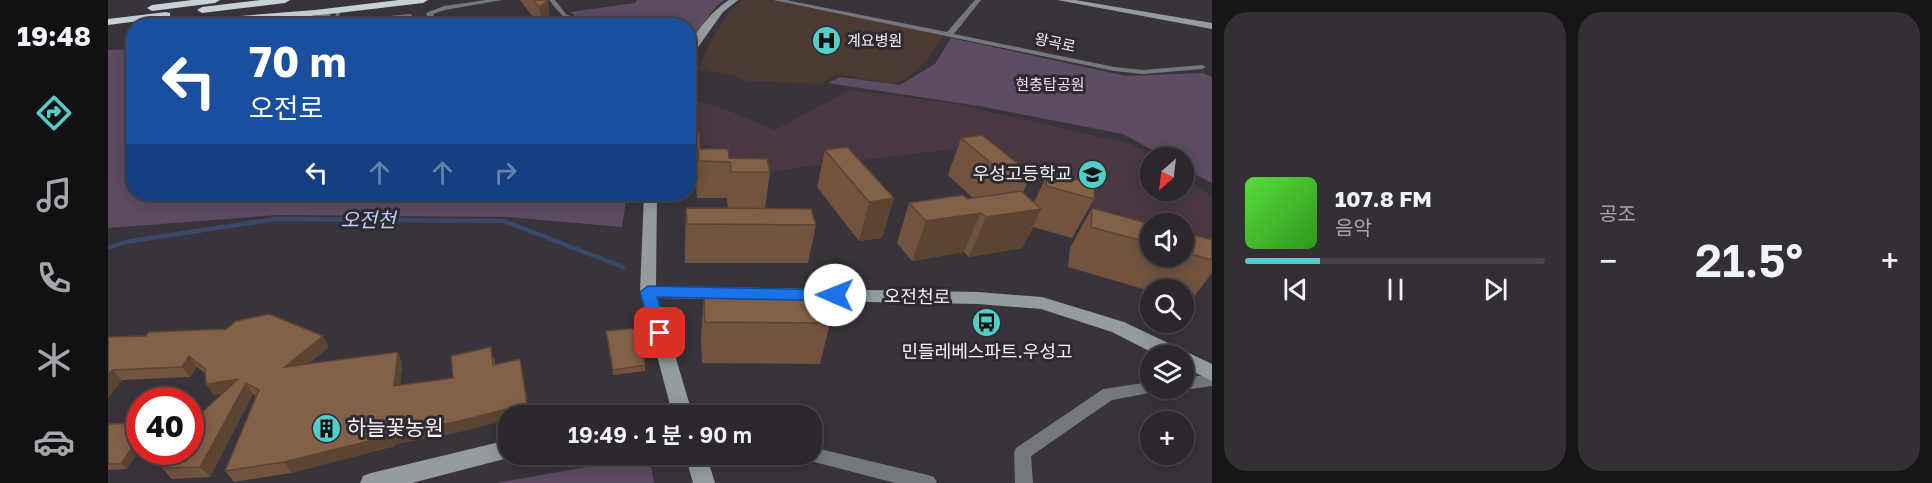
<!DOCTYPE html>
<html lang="ko">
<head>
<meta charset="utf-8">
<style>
  :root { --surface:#2b272c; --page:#332f34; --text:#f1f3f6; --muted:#a6a5a9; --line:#474448; --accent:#53cdca }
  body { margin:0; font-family:"Golos Text","Noto Sans KR",sans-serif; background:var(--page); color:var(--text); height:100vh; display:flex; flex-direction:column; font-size:22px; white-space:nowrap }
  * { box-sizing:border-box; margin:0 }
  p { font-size:20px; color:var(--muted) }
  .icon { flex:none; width:33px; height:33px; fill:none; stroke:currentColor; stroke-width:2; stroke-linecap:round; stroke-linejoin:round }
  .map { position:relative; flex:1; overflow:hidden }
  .drawer { display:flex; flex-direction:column; gap:12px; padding:12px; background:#181518; width:720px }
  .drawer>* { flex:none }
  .guide { position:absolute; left:18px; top:18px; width:570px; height:183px; border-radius:24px; box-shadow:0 3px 15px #0003,0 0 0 2px var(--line); background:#1a4fa0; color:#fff; overflow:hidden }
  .needle { width:39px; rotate:208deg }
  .tools { position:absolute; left:1032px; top:147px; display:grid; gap:12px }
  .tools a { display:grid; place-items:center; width:54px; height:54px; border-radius:50%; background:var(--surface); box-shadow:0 3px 15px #0003,0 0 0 2px var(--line); font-size:30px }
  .speed { position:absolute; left:18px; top:387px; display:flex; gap:12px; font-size:30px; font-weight:700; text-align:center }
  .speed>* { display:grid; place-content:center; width:78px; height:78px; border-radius:50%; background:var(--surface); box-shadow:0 3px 15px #0003,0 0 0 2px var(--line); line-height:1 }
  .speed .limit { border:9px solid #d22; background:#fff; color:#111 }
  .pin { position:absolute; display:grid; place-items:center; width:51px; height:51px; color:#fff; margin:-26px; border-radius:12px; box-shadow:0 3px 9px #0006 }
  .me { position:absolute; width:66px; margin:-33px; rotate:271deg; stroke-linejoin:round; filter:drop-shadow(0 0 4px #0008) }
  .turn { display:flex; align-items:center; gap:21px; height:126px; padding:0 24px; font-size:27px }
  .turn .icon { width:78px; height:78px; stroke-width:2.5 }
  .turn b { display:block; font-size:42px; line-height:51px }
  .lanes { display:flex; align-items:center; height:57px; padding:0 24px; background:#0003; justify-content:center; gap:30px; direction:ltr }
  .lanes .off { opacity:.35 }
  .big { font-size:45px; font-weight:600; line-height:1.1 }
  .drawer .card { flex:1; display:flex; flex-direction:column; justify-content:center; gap:9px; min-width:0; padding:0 21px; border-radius:24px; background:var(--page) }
  .song { display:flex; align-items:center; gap:18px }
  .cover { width:72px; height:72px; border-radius:9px; background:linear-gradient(135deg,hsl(110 70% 55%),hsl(110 70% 35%)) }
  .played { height:6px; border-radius:3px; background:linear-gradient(90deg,var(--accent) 25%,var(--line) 25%) }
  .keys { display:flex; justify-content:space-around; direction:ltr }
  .heat { display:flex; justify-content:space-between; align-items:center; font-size:33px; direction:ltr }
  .drawer .tiles { flex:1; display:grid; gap:12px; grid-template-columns:repeat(2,1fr) }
  .trip { position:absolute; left:390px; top:405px; width:324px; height:60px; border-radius:24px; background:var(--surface); box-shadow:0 3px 15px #0003,0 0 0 2px var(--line); font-weight:600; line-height:60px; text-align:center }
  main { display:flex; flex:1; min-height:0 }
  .tab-bar { display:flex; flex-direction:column; width:108px; justify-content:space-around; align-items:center; background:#111012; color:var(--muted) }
  .tab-bar .icon { width:42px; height:42px }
  .tab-bar .current { color:var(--accent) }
  .tab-bar b { font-size:27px; color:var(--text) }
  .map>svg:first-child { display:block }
  .education { fill:#493842 }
  .medical { fill:#4c3931 }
  .green { fill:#5d4c62 }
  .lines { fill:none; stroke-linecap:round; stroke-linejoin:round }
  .stream { stroke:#394968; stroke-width:4.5 }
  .lane { stroke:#73787a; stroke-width:4 }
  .street { fill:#73787a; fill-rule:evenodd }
  .secondary { fill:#959c9f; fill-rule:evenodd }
  .highway { fill:#c7d2d7; fill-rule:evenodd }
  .wall { fill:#71533f }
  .shaded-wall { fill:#5c4433 }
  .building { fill:#836149; stroke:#5c4433; stroke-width:1.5 }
  .route { fill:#1a73e8; stroke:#114b97; stroke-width:1.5 }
  .labels { text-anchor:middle; stroke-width:6; stroke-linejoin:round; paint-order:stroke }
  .far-poi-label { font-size:15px; fill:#f6f3f7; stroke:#2f2a30; text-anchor:start }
  .far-street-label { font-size:15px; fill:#f6f3f7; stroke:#2f2a30 }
  .far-park-label { font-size:15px; fill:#f2d8f9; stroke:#2f2a30 }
  .poi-label { font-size:18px; fill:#f6f3f7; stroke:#2f2a30; text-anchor:end }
  .street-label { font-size:18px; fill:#f6f3f7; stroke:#2f2a30 }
  .water-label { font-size:20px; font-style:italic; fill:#b9d0fe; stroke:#2f2a30 }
  .near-poi-label { font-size:21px; fill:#f6f3f7; stroke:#2f2a30; text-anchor:start }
</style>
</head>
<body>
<main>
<nav class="tab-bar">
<b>19:48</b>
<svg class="icon current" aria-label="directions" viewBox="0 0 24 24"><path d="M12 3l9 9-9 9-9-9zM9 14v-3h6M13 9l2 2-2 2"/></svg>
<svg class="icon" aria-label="music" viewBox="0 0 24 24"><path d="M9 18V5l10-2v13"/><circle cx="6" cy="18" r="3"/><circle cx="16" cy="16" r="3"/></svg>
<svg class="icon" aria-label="phone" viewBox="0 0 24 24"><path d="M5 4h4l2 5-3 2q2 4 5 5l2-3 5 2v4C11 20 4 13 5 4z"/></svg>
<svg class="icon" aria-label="climate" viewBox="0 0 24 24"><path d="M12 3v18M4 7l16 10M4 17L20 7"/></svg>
<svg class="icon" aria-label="car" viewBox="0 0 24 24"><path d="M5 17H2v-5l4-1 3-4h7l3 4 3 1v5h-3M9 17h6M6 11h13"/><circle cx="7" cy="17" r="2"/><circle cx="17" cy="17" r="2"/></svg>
</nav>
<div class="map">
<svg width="1104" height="483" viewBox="0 0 1104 483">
  <rect width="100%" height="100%" fill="#39343b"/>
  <path class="education" d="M742 90 843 103 1023 144 1046 157 1042 158V190H1076V176L1104 197V257L1076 247V224H1042V236L991 210 904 161 853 148 656 172H643L601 145H581L580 98 621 111 667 130Z"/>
  <path class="medical" d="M634 0H663L836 35 817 62 799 78 786 84 729 74 712 84 639 81 624 75 590 70 600 47 618 16Z"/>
  <path class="green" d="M529 0H616L606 9 586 36 581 37 580 26 496 25 472 21 463 12 527 3Z
    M843 38 1018 76 1095 73 1104 77V183L1076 169V158L1057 157 1015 134 871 106 720 83 732 77 792 85 827 64Z
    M25 49 26 194H519L514 227 399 217 170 215 0 228V50Z
    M541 456 546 483H388Z"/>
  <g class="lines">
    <path class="stream" d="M0 248 17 242 168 219 396 221 515 267"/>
    <path class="lane" d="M230 10 229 23 302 16 304 22 279 26
      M207 13 221 16V26"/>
    <path class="street" d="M378 0H394L337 10 325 14 328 22 325 24 322 22 318 13 336 6Z
      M441 0H447L458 14 481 26C462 26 452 14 441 0Z
      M665 0H678L839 32 867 0H873L846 34 1006 67 1035 70 1094 65 1098 67 1094 69 1035 74 1006 71Z
      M580 39 594 42 590 44 580 43Z
      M1104 374V386L1076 390 1071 388H1076V378Z
      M1042 382V388H1049L1047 392 1004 400 923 456 925 483H907L906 453 908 448 995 389Z
      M704 447 820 475 826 477 829 483H787L695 459 693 454H704Z"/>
    <path class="secondary" d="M621 0H630L615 12 583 57 580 58C580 37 604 11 621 0Z
      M949 0H967L1104 23V29Z
      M536 194H549L548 286 870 292 934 297 1016 322 1104 364V381L1076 367V356H1051L1004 332 933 309 870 304 550 298 585 416H565L532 292Z
      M400 440V454H408L400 458 304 483H252L255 476 263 473Z
      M577 454H598L607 483H585Z"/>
    <path class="highway" d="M84 0H112L107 3 44 11 39 8 44 5Z
      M153 0H182L177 3 94 13 89 10 94 7Z
      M291 0H320L315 3C223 14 132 26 39 26L44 23 207 10Z
      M58 12 62 13V17L0 25V19Z"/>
  </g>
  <path class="wall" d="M412 0H439L442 22 437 26H432Z
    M580 133 592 149 662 172 657 208 708 225 700 263H577V246L578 208H620L619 198H589L588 185H580Z
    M853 138 923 174 915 193 926 202 940 173 986 199 964 238 925 227 914 248 861 257 856 252 804 261 789 243 801 203 865 198 840 175Z
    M717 150 786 198 774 238 751 241 709 187Z
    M984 208 1042 224V256H1076V232L1104 240V273L1081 303 1076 301V290H1042V291L960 267 962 248Z
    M596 296 722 323 712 364 594 363 593 337Z
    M499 336 537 365V371L505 375Z
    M0 337 221 347 200 364 294 363 292 385 345 378 386 358 387 364 414 369 422 415 400 416 351 432 287 444V446L183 473 126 482 117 471 148 396 145 394 102 477 64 479 54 468 114 393 106 395 98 384 97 373 89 367 82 377 14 380 0 398Z
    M0 424 19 469 0 470Z"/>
  <path class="shaded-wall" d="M440 1 442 22 437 26H434L431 7Z
    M786 198 774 238 751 241 761 202Z
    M933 209 914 248 861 257 878 217Z
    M873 213 856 252 804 261 818 221Z
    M215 336 221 347 183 378 177 367Z
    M290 352 294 363 291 397 286 386Z
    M81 356 89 367 82 377 74 367Z
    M412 359 422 415 400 416V420L351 432 287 444V446L183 473 176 462 282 433Z
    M4 370 14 380 0 398V375Z
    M130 379 138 383 145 394 102 477 92 467 134 390 106 395 98 384Z
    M32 436V450L19 469 13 464Z"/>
  <path class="building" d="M425 0H439L440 1 431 7Z
    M580 133H591L592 149H620L621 158 659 159 662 172H623L622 162 591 161 590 149H580Z
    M874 135 923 174 900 177 853 138Z
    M739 147 786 198 761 202 717 150Z
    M940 173 987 184 986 199 938 186Z
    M913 191 933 209 878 217 873 213 818 221 801 203 855 195 859 199Z
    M578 208 703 209 708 225 579 224Z
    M984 208 1042 224V243L983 227Z
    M1076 232 1104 240V260L1076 252Z
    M596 296 716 298 722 323 597 322Z
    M161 314 215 336 177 367 290 352 286 386 345 378 343 356 383 347 385 365 412 359 419 404 347 422 282 433V436L176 462 117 471 151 390 138 383 92 467 54 468 63 452H82V425L91 415 130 379 98 384 97 369 81 356 74 367 4 370 0 375V337L38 336 41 332 118 329 128 321Z
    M530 328 537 365 505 370 498 331Z
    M32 423V436L13 464H0V424Z"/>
  <path class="route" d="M540 286 727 290 733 292 735 295 733 299 727 301 549 297 560 333 557 337H546L544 333 532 292Z"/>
  <defs>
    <symbol id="hospital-disc" viewBox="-11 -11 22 22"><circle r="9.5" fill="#53cdca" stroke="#2f2a30"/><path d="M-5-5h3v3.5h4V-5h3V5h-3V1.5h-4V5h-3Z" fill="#111"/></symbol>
    <symbol id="school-disc" viewBox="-11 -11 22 22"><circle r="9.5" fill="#53cdca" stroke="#2f2a30"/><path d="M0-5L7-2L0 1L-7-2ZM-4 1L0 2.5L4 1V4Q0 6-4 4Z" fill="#111"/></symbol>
    <symbol id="bus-disc" viewBox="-11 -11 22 22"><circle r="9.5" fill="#53cdca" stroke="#2f2a30"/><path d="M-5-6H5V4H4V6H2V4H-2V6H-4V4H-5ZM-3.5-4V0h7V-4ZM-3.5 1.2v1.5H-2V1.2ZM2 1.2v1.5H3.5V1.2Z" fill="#111"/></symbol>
    <symbol id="building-disc" viewBox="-11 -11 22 22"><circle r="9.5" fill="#53cdca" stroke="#2f2a30"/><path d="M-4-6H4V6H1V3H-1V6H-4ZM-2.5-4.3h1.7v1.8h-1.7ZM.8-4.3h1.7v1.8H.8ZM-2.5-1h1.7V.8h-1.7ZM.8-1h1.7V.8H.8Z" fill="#111"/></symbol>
  </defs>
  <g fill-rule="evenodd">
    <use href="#hospital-disc" x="702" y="24" width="33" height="33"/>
    <use href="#school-disc" x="968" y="158" width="33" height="33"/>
    <use href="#bus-disc" x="862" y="306" width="33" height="33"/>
    <use href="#building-disc" x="202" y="412" width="33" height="33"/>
  </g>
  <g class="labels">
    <g class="far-poi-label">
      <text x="739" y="46">계요병원</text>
    </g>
    <g class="far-street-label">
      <text transform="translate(947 43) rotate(12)" y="5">왕곡로</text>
    </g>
    <g class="far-park-label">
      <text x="942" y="90">현충탑공원</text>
    </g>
    <g class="poi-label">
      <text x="964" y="180">우성고등학교</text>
      <text x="879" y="358" text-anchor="middle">민들레베스파트.우성고</text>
    </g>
    <g class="street-label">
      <text transform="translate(809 297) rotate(1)" y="6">오전천로</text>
    </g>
    <g class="water-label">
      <text x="260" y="227">오전천</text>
    </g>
    <g class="near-poi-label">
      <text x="239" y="435">하늘꽃농원</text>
    </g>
  </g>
</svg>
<div class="tools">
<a><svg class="needle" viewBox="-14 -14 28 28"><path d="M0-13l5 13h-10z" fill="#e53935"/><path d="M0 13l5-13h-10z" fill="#a6a5a9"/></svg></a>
<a><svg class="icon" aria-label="sound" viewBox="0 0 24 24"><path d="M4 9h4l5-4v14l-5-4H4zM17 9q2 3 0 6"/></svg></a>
<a><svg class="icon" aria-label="search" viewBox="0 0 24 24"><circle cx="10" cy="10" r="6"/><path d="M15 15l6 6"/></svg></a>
<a><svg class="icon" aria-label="layers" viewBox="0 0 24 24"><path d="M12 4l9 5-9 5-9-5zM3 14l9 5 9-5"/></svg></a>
<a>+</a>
</div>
<div class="speed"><div class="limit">40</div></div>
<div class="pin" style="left:552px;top:333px;background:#d93025"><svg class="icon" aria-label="arrive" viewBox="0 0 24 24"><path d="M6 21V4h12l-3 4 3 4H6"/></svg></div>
<svg class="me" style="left:727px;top:295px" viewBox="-20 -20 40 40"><circle r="19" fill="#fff"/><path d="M0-13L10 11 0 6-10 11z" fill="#1a73e8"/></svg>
<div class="trip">19:49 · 1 분 · 90 m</div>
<div class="guide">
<div class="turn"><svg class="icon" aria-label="left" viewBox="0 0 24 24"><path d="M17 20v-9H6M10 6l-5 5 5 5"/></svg><div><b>70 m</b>오전로</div></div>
<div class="lanes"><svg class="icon" aria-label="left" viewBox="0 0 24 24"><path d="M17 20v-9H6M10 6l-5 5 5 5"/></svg><svg class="icon off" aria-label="ahead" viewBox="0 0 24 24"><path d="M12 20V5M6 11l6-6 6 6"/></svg><svg class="icon off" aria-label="ahead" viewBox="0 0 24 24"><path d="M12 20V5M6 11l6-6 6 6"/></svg><svg class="icon off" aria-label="right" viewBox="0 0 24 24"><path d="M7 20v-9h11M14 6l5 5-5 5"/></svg></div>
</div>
</div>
<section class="drawer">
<div class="tiles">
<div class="card">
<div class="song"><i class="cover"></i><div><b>107.8 FM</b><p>음악</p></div></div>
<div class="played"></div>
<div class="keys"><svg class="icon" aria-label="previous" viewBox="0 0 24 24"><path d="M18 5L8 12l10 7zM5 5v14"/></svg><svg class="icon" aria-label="pause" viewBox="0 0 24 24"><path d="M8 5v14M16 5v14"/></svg><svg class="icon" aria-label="next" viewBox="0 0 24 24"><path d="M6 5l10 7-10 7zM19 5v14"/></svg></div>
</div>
<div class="card"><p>공조</p>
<div class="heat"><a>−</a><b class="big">21.5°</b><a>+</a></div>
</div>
</div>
</section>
</main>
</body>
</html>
